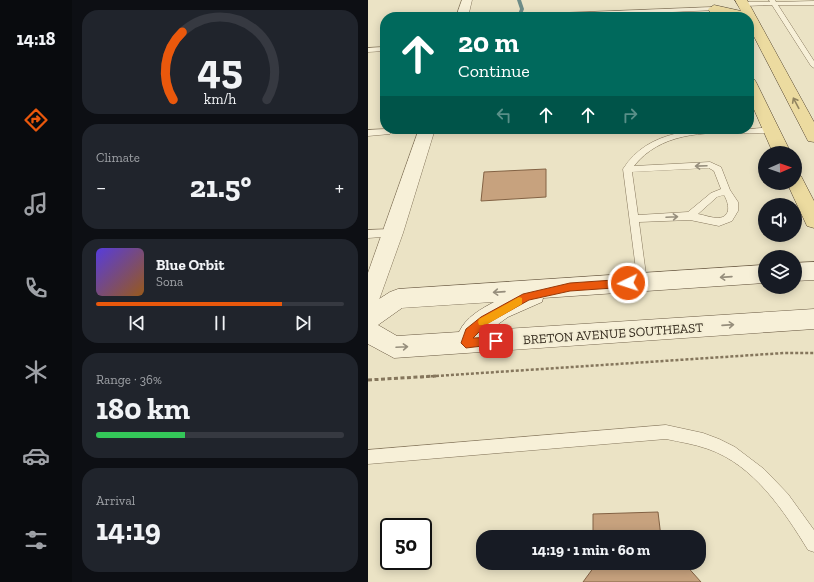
<!DOCTYPE html>
<html lang="en">
<head>
<meta charset="utf-8">
<style>
  :root { --surface:#171b24; --page:#20242c; --text:#f1f3f6; --muted:#9ea1a6; --line:#363941; --accent:#ea580c }
  body { margin:0; font-family:"Zilla Slab",serif; background:var(--page); color:var(--text); height:100vh; display:flex; flex-direction:column; font-size:15px; white-space:nowrap }
  * { box-sizing:border-box; margin:0 }
  p { font-size:13px; color:var(--muted) }
  .icon { flex:none; width:22px; height:22px; fill:none; stroke:currentColor; stroke-width:2; stroke-linecap:round; stroke-linejoin:round }
  .map { position:relative; flex:1; overflow:hidden }
  .drawer { display:flex; flex-direction:column; gap:10px; padding:10px; background:#0d0f14; width:296px }
  .drawer>* { flex:none }
  .guide { position:absolute; left:12px; top:12px; width:374px; height:122px; border-radius:16px; box-shadow:0 2px 10px #0003; background:#00695c; color:#fff; overflow:hidden }
  .needle { width:26px; rotate:88deg }
  .controls { position:absolute; left:390px; top:146px; display:grid; gap:8px }
  .controls a { display:grid; place-items:center; width:44px; height:44px; border-radius:50%; background:var(--surface); box-shadow:0 2px 10px #0003; font-size:20px }
  .speed { position:absolute; left:12px; top:518px; display:flex; gap:8px; font-size:20px; font-weight:700; text-align:center }
  .speed>* { display:grid; place-content:center; width:52px; height:52px; border-radius:50%; background:var(--surface); box-shadow:0 2px 10px #0003; line-height:1 }
  .speed .limit { border:2px solid #111; border-radius:6px; background:#fff; color:#111 }
  .pin { position:absolute; display:grid; place-items:center; width:34px; height:34px; color:#fff; margin:-17px; border-radius:8px; box-shadow:0 2px 6px #0006 }
  .me { position:absolute; width:44px; margin:-22px; rotate:266deg; stroke-linejoin:round; filter:drop-shadow(0 0 3px #0008) }
  .turn { display:flex; align-items:center; gap:14px; height:84px; padding:0 12px; font-size:18px }
  .turn .icon { width:52px; height:52px; stroke-width:2.5 }
  .turn b { display:block; font-size:28px; line-height:34px }
  .lanes { display:flex; align-items:center; height:38px; padding:0 12px; background:#0003; justify-content:center; gap:20px; direction:ltr }
  .lanes .off { opacity:.35 }
  .big { font-size:30px; font-weight:700; line-height:1.1 }
  .drawer .card { flex:1; display:flex; flex-direction:column; justify-content:center; gap:6px; min-width:0; padding:0 14px; border-radius:16px; background:var(--page) }
  .drawer .dial { align-items:center; gap:0 }
  .dial svg { height:104px; overflow:visible; fill:none; stroke:var(--line); stroke-width:7; stroke-linecap:round; text-anchor:middle }
  .dial text { fill:var(--text); stroke:none }
  .song { display:flex; align-items:center; gap:12px }
  .cover { width:48px; height:48px; border-radius:6px; background:linear-gradient(135deg,hsl(250 70% 55%),hsl(30 70% 35%)) }
  .played { height:4px; border-radius:2px; background:linear-gradient(90deg,var(--accent) 75%,var(--line) 75%) }
  .keys { display:flex; justify-content:space-around; direction:ltr }
  .heat { display:flex; justify-content:space-between; align-items:center; font-size:22px; direction:ltr }
  .charge { height:6px; border-radius:3px; background:linear-gradient(90deg,#34c759 36%,var(--line) 0) }
  .trip { position:absolute; left:108px; top:530px; width:230px; height:40px; border-radius:16px; background:var(--surface); box-shadow:0 2px 10px #0003; font-weight:700; line-height:40px; text-align:center }
  main { display:flex; flex:1; min-height:0 }
  .tab-bar { display:flex; flex-direction:column; width:72px; justify-content:space-around; align-items:center; background:#090b0e; color:var(--muted) }
  .tab-bar .icon { width:28px; height:28px }
  .tab-bar .selected { color:var(--accent) }
  .tab-bar b { font-size:18px; color:var(--text) }
  .map>svg:first-child { display:block }
  .lines { fill:none; stroke-linecap:round; stroke-linejoin:round }
  .stream { fill:#6e8d88; fill-rule:evenodd }
  .building { fill:#c7a27e; stroke:#836244 }
  .service-casing { stroke:#85765c; stroke-width:1 }
  .minor-casing { stroke:#85765c; stroke-width:1 }
  .secondary-casing { stroke:#675740; stroke-width:1 }
  .primary-casing { stroke:#534430; stroke-width:1 }
  .path-far1 { stroke:#85765c; stroke-width:2.5; stroke-dasharray:3 2; stroke-linecap:butt }
  .path { stroke:#85765c; stroke-width:3; stroke-dasharray:4 2.5; stroke-linecap:butt }
  .service { fill:#f7f0d8; fill-rule:evenodd }
  .minor { fill:#f7f0d8; fill-rule:evenodd }
  .secondary { fill:#f7f0d8; fill-rule:evenodd }
  .primary { fill:#ecdba0; fill-rule:evenodd }
  .oneway { stroke:#918460 }
  .oneway2 { stroke:#968e7c }
  .route { fill:#ea580c; stroke:#983908 }
  .slow { fill:#f59e0b }
  .labels { text-anchor:middle; stroke-width:4; stroke-linejoin:round; paint-order:stroke }
  .street-label { font-size:13px; fill:#362c1f; stroke:#f3edd4 }
</style>
</head>
<body>
<main>
<nav class="tab-bar">
<b>14:18</b>
<svg class="icon selected" aria-label="directions" viewBox="0 0 24 24"><path d="M12 3l9 9-9 9-9-9zM9 14v-3h6M13 9l2 2-2 2"/></svg>
<svg class="icon" aria-label="music" viewBox="0 0 24 24"><path d="M9 18V5l10-2v13"/><circle cx="6" cy="18" r="3"/><circle cx="16" cy="16" r="3"/></svg>
<svg class="icon" aria-label="phone" viewBox="0 0 24 24"><path d="M5 4h4l2 5-3 2q2 4 5 5l2-3 5 2v4C11 20 4 13 5 4z"/></svg>
<svg class="icon" aria-label="climate" viewBox="0 0 24 24"><path d="M12 3v18M4 7l16 10M4 17L20 7"/></svg>
<svg class="icon" aria-label="car" viewBox="0 0 24 24"><path d="M5 17H2v-5l4-1 3-4h7l3 4 3 1v5h-3M9 17h6M6 11h13"/><circle cx="7" cy="17" r="2"/><circle cx="17" cy="17" r="2"/></svg>
<svg class="icon" aria-label="filters" viewBox="0 0 24 24"><path d="M4 7h16M4 17h16"/><circle cx="9" cy="7" r="2"/><circle cx="15" cy="17" r="2"/></svg>
</nav>
<section class="drawer">
<div class="card dial"><svg viewBox="0 0 100 80">
<path d="M14 69A42 42 0 1 1 86 69"/>
<path d="M14 69A42 42 0 0 1 21 17" stroke="#ea580c"/>
<text x="50" y="56" font-size="32" font-weight="700">45</text>
<text x="50" y="72" font-size="11">km/h</text>
</svg></div>
<div class="card"><p>Climate</p>
<div class="heat"><a>−</a><b class="big">21.5°</b><a>+</a></div>
</div>
<div class="card">
<div class="song"><i class="cover"></i><div><b>Blue Orbit</b><p>Sona</p></div></div>
<div class="played"></div>
<div class="keys"><svg class="icon" aria-label="previous" viewBox="0 0 24 24"><path d="M18 5L8 12l10 7zM5 5v14"/></svg><svg class="icon" aria-label="pause" viewBox="0 0 24 24"><path d="M8 5v14M16 5v14"/></svg><svg class="icon" aria-label="next" viewBox="0 0 24 24"><path d="M6 5l10 7-10 7zM19 5v14"/></svg></div>
</div>
<div class="card"><p>Range · 36%</p><b class="big">180 km</b><div class="charge"></div></div>
<div class="card"><p>Arrival</p><b class="big">14:19</b></div>
</section>
<div class="map">
<svg width="446" height="582" viewBox="0 0 446 582">
  <rect width="100%" height="100%" fill="#ebe3c5"/>
  <g class="lines">
    <path class="stream" d="M149 0H153L156 9 153 17H149L152 9Z"/>
  </g>
  <path class="building" d="M178 169V197L113 201 116 172Z
    M290 512 293 537H225V514Z
    M226 563H316L333 582H215L226 567Z"/>
  <g class="lines">
    <defs>
      <path id="service" d="M401 0H407L408 2 446 1V5H410L446 61V68L443 66 404 5 376 6 373 4 376 2H402Z
        M346 7 349 9 348 10 194 17 197 13Z
        M17 47V51L0 52V48Z
        M404 127 408 130 407 132C396 134 384 133 373 133 335 132 292 133 266 166L342 162 353 167 362 190 370 202V211L364 221 351 226 322 220 271 222 279 282 278 285H270L255 169C281 128 331 129 374 129 384 129 393 128 404 127ZM341 168 346 171 353 189 343 193 320 212 270 215 264 172ZM356 195C361 203 364 217 350 218 344 218 336 215 330 214L349 197Z
        M19 129 23 132 22 134 0 136V130Z
        M25 229 30 233 29 236 0 238V230Z
        M298 425 335 433 351 439 367 447 396 469 420 494 446 530V552L440 550C416 511 386 465 340 449 326 444 312 442 298 439L0 464V450Z"/>
      <path id="minor" d="M94 0H104L100 17H88Z
        M51 129H67L35 233 11 300 8 307 0 309V273Z"/>
      <path id="secondary" d="M446 262V280L427 281V263Z
        M397 265V283L175 298 174 302 140 317 122 330 446 309V329L26 358 0 344V306L22 292 30 289ZM126 302C113 309 98 317 91 332L29 336 10 325 34 308Z"/>
      <path id="primary" d="M367 0H379L446 122V142L440 141 438 137 381 27V17H366L342 12 340 9 346 5 373 11Z
        M381 78 386 79 388 82 423 153H405L381 98Z
        M427 174 433 176 446 201V228L439 226 419 183H427Z"/>
    </defs>
    <use href="#service" class="service-casing"/>
    <use href="#minor" class="minor-casing"/>
    <use href="#secondary" class="secondary-casing"/>
    <use href="#primary" class="primary-casing"/>
    <path class="path-far1" d="M53 377 416 353H446"/>
    <path class="path" d="M0 380 68 376"/>
    <use href="#service" class="service"/>
    <use href="#minor" class="minor"/>
    <use href="#secondary" class="secondary"/>
    <use href="#primary" class="primary"/>
  </g>
  <defs><path id="oneway-shaft" d="M-6 0H5M1.5-3L5.5 0L1.5 3" fill="none" stroke-width="1.6" stroke-linecap="round" stroke-linejoin="round"/></defs>
  <use class="oneway" href="#oneway-shaft" transform="translate(428 103) rotate(-118)"/>
  <g class="oneway2">
    <use href="#oneway-shaft" transform="translate(333 166) rotate(178)"/>
    <use href="#oneway-shaft" transform="translate(304 217) rotate(-3)"/>
    <use href="#oneway-shaft" transform="translate(358 277) rotate(176)"/>
    <use href="#oneway-shaft" transform="translate(131 292) rotate(176)"/>
    <use href="#oneway-shaft" transform="translate(360 325) rotate(-4)"/>
    <use href="#oneway-shaft" transform="translate(34 347) rotate(-3)"/>
  </g>
  <path class="route" d="M260 279 264 283 260 287 202 291 161 300 120 323 105 338 128 337 133 341 131 344 98 348 93 343 98 329 113 317 155 294 202 283Z"/>
  <path class="slow" d="M151 297 154 298V304L118 325H111L110 322 111 319Z"/>
  <g class="labels">
    <g class="street-label">
      <text transform="translate(245 333) rotate(-4)" y="5">BRETON AVENUE SOUTHEAST</text>
    </g>
  </g>
</svg>
<div class="controls">
<a><svg class="needle" viewBox="-14 -14 28 28"><path d="M0-13l5 13h-10z" fill="#e53935"/><path d="M0 13l5-13h-10z" fill="#9ea1a6"/></svg></a>
<a><svg class="icon" aria-label="sound" viewBox="0 0 24 24"><path d="M4 9h4l5-4v14l-5-4H4zM17 9q2 3 0 6"/></svg></a>
<a><svg class="icon" aria-label="layers" viewBox="0 0 24 24"><path d="M12 4l9 5-9 5-9-5zM3 14l9 5 9-5"/></svg></a>
</div>
<div class="speed"><div class="limit">50</div></div>
<div class="pin" style="left:128px;top:341px;background:#d93025"><svg class="icon" aria-label="arrive" viewBox="0 0 24 24"><path d="M6 21V4h12l-3 4 3 4H6"/></svg></div>
<svg class="me" style="left:260px;top:283px" viewBox="-20 -20 40 40"><circle r="17" fill="#ea580c" stroke="#fff" stroke-width="3"/><path d="M0-11L8 9 0 5-8 9z" fill="#fff"/></svg>
<div class="trip">14:19 · 1 min · 60 m</div>
<div class="guide">
<div class="turn"><svg class="icon" aria-label="ahead" viewBox="0 0 24 24"><path d="M12 20V5M6 11l6-6 6 6"/></svg><div><b>20 m</b>Continue</div></div>
<div class="lanes"><svg class="icon off" aria-label="left" viewBox="0 0 24 24"><path d="M17 20v-9H6M10 6l-5 5 5 5"/></svg><svg class="icon" aria-label="ahead" viewBox="0 0 24 24"><path d="M12 20V5M6 11l6-6 6 6"/></svg><svg class="icon" aria-label="ahead" viewBox="0 0 24 24"><path d="M12 20V5M6 11l6-6 6 6"/></svg><svg class="icon off" aria-label="right" viewBox="0 0 24 24"><path d="M7 20v-9h11M14 6l5 5-5 5"/></svg></div>
</div>
</div>
</main>
</body>
</html>
